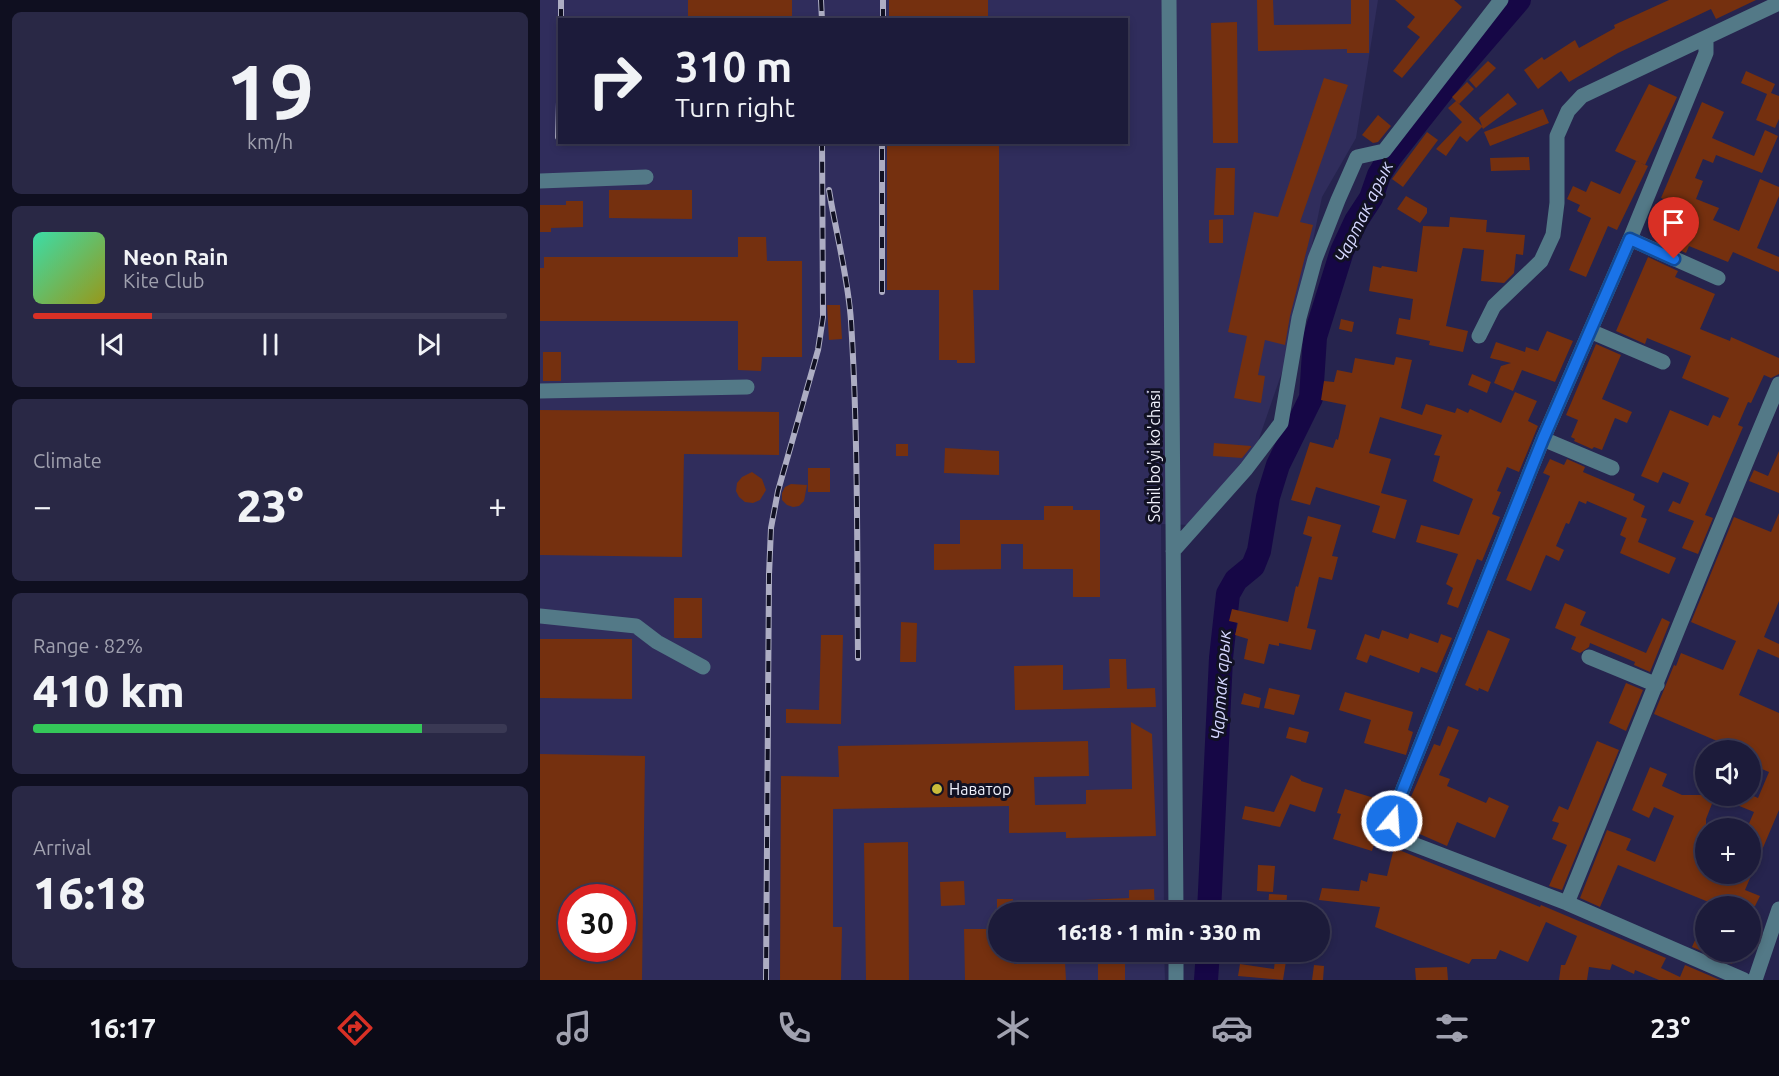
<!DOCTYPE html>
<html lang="en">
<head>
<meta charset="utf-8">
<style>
  :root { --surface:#1c1b3a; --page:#292845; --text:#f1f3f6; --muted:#a0a1af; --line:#3a3954; --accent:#d93025 }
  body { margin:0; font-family:Ubuntu,sans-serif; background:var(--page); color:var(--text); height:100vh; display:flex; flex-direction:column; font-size:22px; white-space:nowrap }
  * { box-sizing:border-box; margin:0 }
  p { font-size:20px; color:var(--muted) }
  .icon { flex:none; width:33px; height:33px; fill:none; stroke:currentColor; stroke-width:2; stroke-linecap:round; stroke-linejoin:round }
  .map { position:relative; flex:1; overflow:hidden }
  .drawer { display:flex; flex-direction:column; gap:12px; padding:12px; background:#0f0f20; width:540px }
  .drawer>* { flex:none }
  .hud { position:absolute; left:18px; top:18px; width:570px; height:126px; border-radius:0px; box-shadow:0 3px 9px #0003,0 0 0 2px var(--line); background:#1c1b3a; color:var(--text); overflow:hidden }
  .buttons { position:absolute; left:1155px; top:740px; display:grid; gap:12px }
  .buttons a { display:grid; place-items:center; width:66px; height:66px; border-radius:50%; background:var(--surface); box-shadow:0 3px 9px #0003,0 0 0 2px var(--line); font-size:30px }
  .speed { position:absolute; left:18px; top:884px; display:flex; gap:12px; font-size:30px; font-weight:700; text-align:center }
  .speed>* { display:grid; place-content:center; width:78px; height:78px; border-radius:50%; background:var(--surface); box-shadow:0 3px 9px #0003,0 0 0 2px var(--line); line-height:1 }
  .speed .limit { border:9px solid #d22; background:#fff; color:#111 }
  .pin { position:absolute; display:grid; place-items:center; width:51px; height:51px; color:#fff; margin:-62px -26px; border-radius:50% 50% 50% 0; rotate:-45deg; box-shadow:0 0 6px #0007 }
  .pin .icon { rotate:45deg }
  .me { position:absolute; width:66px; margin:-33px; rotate:18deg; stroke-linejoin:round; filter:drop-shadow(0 0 4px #0008) }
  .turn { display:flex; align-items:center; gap:21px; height:126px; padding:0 18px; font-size:27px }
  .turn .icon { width:78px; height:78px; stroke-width:2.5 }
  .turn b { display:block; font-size:42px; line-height:51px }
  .big { font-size:45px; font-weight:800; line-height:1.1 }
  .drawer .widget { flex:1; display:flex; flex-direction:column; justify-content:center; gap:9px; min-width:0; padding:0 21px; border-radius:9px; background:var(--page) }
  .drawer .dial { align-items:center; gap:0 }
  .dial b { font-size:78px; line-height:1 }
  .song { display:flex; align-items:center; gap:18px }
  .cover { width:72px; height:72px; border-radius:9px; background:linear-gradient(135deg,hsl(160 70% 55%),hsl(60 70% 35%)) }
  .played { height:6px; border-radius:3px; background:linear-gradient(90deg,var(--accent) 25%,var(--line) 25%) }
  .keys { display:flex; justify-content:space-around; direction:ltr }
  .heat { display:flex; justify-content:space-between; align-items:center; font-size:33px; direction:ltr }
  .charge { height:9px; border-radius:4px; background:linear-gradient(90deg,#34c759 82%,var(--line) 0) }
  .trip { position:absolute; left:448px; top:902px; width:342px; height:60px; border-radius:30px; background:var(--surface); box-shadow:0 3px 9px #0003,0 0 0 2px var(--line); font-weight:800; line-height:60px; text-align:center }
  .tabs { display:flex; height:96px; justify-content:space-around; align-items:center; background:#0b0b17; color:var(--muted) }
  .tabs .icon { width:42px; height:42px }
  .tabs .current { color:var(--accent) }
  .tabs b { font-size:27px; color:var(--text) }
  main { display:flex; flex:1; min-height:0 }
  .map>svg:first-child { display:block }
  .built { fill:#302d5c; fill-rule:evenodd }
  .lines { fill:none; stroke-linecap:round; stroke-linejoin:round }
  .river { stroke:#160746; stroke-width:24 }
  .building { fill:#75300f; fill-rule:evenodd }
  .minor { stroke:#537987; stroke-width:15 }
  .rail-casing { stroke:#adadc3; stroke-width:6 }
  .rail { stroke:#111123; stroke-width:4; stroke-dasharray:11; stroke-linecap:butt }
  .route-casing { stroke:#114b97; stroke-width:15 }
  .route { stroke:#1a73e8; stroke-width:10 }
  .poi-dot { fill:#c9bb3a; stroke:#111123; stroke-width:2 }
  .labels { text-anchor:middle; stroke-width:6; stroke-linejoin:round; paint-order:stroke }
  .street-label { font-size:16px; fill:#f1f2fd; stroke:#111123 }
  .poi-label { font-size:16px; fill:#f1f2fd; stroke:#111123; text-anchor:start }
  .water-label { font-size:18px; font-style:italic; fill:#d5d7ff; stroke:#111123 }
</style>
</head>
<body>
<main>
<section class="drawer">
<div class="widget dial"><b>19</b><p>km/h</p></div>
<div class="widget">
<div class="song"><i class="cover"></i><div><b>Neon Rain</b><p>Kite Club</p></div></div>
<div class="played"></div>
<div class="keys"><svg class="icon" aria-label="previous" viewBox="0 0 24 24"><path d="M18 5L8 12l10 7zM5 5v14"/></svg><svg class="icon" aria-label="pause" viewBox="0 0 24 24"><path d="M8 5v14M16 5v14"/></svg><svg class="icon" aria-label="next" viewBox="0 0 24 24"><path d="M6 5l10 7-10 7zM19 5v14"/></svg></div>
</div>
<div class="widget"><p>Climate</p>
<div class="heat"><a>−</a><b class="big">23°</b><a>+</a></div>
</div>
<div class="widget"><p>Range · 82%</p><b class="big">410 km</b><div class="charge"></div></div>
<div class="widget"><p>Arrival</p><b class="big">16:18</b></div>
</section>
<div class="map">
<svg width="1239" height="980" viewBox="0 0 1239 980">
  <rect width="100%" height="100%" fill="#26244e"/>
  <path class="built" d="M0 0H838L816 138 782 197 751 346 712 459 650 525 621 524 624 912H459V951H624L625 980H0ZM20 20H586V142H20ZM32 897H82V948H32Z"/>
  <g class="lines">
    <path class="river" d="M669 912 681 658 688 594 696 580 713 566 719 551 728 497 738 465 771 398 775 337 802 251 816 221 831 198 839 175 850 157 917 72 979 0
      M666 980 668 951"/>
  </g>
  <path class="building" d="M148 0H252V20H148Z
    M349 0H448V20H349Z
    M717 0H733L734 25 811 24V0H829V53H807V49L718 51Z
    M855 0H914L922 7 862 78 853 71 880 37 867 27 875 17Z
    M1129 0H1216L1176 19 1171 9 1078 53 1029 82 1021 71 998 89 984 70 1002 57 1004 60 1035 40 1039 48 1075 28 1074 25Z
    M697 22 698 143H673L671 23Z
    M948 61 956 68 936 88 929 80Z
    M1206 71 1235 84 1231 93 1239 96V119L1235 128 1216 120 1227 94 1201 83Z
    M784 78 808 85 760 222 773 225 750 316 745 345 725 340 718 375 725 376 721 403 694 398 707 336 688 332 714 212 738 217Z
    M927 82 934 89 919 104 912 97Z
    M1109 84 1137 97 1105 165 1075 151Z
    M968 93 977 104 943 129 942 127 927 142 920 136 906 156 896 149 922 122 908 108 916 101 942 126 939 118Z
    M1162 102 1184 112 1172 138 1214 156 1225 130 1238 136 1222 173 1176 155 1173 163 1163 159 1155 178 1163 181 1156 199 1179 208 1173 220 1199 231 1220 179 1239 187V196L1217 248 1239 257V272L1193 252 1188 262 1149 246 1146 253 1115 239 1131 202 1121 198Z
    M1003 109 1009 123 950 146 944 132Z
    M838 115 851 126 838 142 833 143 822 135Z
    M887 132 898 140 863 187 852 179Z
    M347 142H459V290H433L435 363H417V360H399V290H347Z
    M989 157 990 170 951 171 950 158Z
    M1096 161 1108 166 1077 230 1068 226 1046 277 1029 270 1051 218 1037 211 1040 205 1027 199 1033 186 1046 192 1051 181 1080 194Z
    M676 168H695L694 215H674Z
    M69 190H152V219L69 218Z
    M866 196 887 208V213L880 223 857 209Z
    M26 201H43V227L11 228V232H0V205H26Z
    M910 217 947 220 946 232 985 235 983 255 976 254 974 273 964 283 941 281 944 250 923 248 906 326 928 331 923 352 889 345 890 341 856 334 859 318 870 320 873 299 829 291 833 266 841 268 842 266 877 272 883 226 909 227Z
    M683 219V243H669V220Z
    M198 237H226L227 261H262V357H222L221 371 198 370V321H0V268H4V257H198Z
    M1108 257 1138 271 1135 277 1175 294 1160 329 1190 341 1191 337 1239 358V374L1231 378 1224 375 1211 403 1208 402 1198 425 1203 427 1165 515 1173 518 1158 554 1142 548 1154 521 1128 511 1133 501 1140 504 1149 483 1123 472 1118 483 1101 476 1130 410 1168 426 1173 415 1180 418 1189 398 1142 378 1151 356 1107 338 1105 344 1076 331Z
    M287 305H300L302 339 289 340Z
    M801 319 814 322 812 332 799 329Z
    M1007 331 1033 341 1015 382 982 370 973 391 954 383 961 366 971 363 950 358 956 342 985 352 986 347 998 351Z
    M1056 344 1081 355 1062 399 1092 412 1087 423 1075 418 1062 450 1054 447 1052 449 1034 441 1035 439 1031 437 1038 420 1026 415Z
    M3 352H21V381H3Z
    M856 357 872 360 861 408 882 415 886 404 915 413 917 408 928 413 930 409 961 423 975 392 997 401 988 421 998 426 979 472 967 467 957 491 961 492 952 514 960 517 942 561 937 559 918 608 907 604 913 588 906 584 918 554 876 542 881 525 919 535 933 499 893 481 900 456 894 455 902 435 840 417 829 453 851 459 841 493 867 500 855 539 832 532 840 506 776 487 770 505 751 500 770 442 793 448 796 439 798 440 806 405 781 400 784 381 794 382 797 370 812 373 815 358 854 365Z
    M932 374 951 382 947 393 928 385Z
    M0 410 239 412V455L144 454 142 557 0 555Z
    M674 443 711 446V447L702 458 673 456Z
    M356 444H368V456H356Z
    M405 448 459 451V475L404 473Z
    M1239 451V493L1209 481 1214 470 1228 476Z
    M1010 459 1024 465 1027 459 1045 467 1043 472 1095 494 1093 500 1105 506 1101 517 1107 519 1098 542 1136 558 1129 574 1080 553 1086 538 1080 535 1087 518 1047 501 1046 504 1039 501 1029 524 1026 523 1016 546 1024 550 1019 561 1006 555 991 591 966 580 1010 476 1003 473Z
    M268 468H290V492H268Z
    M212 472 222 479 226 490 220 500 213 503 205 502 199 497 196 491 197 483 202 477Z
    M251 484 267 485 264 501 259 506 253 507 247 505 242 500V493L245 487Z
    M504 506H533V510H560V597H533V569H483V544H461V569L394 570V544H420V520H504Z
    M1239 513V601L1224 637 1239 644V658L1218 649 1199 695 1239 713V810L1205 890 1220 896 1215 906H1170L1171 903 1078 865 1060 907 1040 898 1067 830 1091 839 1086 850 1115 862 1134 816 1114 807 1109 818 1092 810 1110 767 1127 774 1122 786 1142 795H1211L1218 798 1229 772 1210 764V750H1181L1184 744 1114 714 1134 665 1136 666 1141 653 1183 670 1196 641 1151 622 1194 517 1231 532ZM1175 796 1214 812 1207 828H1210V873H1166V819Z
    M768 516 801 525 792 556 798 557 792 580 779 577 767 628 776 630 771 650 739 643V646L729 644 724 664 704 659 708 639 695 635 698 623 689 621 692 609 748 622 756 586 758 587 772 537 763 534Z
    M134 598H162V638H134Z
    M1025 603 1046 612 1040 625 1106 653 1122 618 1130 622 1110 672 1094 665 1095 662 1050 643 1049 647 1040 653 1031 649 1036 637 1015 628Z
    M361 622 377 623 376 662H360Z
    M842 630 868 639 870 633 898 643 901 634 912 638 897 673 881 667 879 673 830 655 827 663 816 659 825 634 839 639Z
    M948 630 970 639 948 692 939 688 938 691 925 685Z
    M281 635H303L301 724 246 723V709L279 710Z
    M0 639H92V699L0 698Z
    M569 659H586L587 689 615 688 616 707 475 710 474 666 523 665V690L570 688Z
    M1086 683 1103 690 1086 731 1069 723Z
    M729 688 760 695 754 715 724 708Z
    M805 692 873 712 868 730 873 732 866 755 824 743 831 720 799 710Z
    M704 693 721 698 719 708 701 704Z
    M591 722 612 734 616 836 526 838V832L469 833V806L293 809V927H302L301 980H240L241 776 299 777 298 746 548 741 549 776 494 777 495 805 546 804V790L592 789Z
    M908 726 919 730 899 775 910 779 907 786 946 803 949 797 969 806 955 838 917 822 907 846 866 828 864 825V813L894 744 900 746Z
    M749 727 769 732 766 743 746 738Z
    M1057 741 1079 750 1022 890 1009 886 1027 845 1012 839 1019 823 1012 821 1019 806 1028 810Z
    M0 754 105 756 102 980H0ZM32 897H82V948H32Z
    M751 775 761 780V781L783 788 775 812 750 804 740 827 702 819 705 806 734 812Z
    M805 789 847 802 832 851 793 839 801 814 797 813Z
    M368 842 369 980H326L324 843Z
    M854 848 1000 907 1001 905 1126 958 1121 968 1140 977 1145 965 1180 980H1119L1095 970 1094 974 1072 964 1070 970 1049 967 1047 980H1019L1021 965H1025L1037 936 1006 922 988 962 960 950 956 959H932L929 964 835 927 840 907 779 900 782 888 819 891 821 880 827 882 829 873 847 876Z
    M718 865 735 866 733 892 717 891Z
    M424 881 425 905 401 906 400 882Z
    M614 889 615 912H475V903L589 898V890Z
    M729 894 747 895 746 910 728 909Z
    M457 899H473V912H457Z
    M1166 915V951H1197L1192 964 1152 947Z
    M424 929H459V951H474V964L525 963 526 980H425Z
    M585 957V980H558V958Z
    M735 960 746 961 743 980 698 976 700 964 734 969Z
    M774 965 784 966 783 980H772Z
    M907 967 908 980H876L875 968Z"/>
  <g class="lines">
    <path class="minor" d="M629 0 636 912
      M1166 38V53L1090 239 1003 439 855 809C851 824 853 831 865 841L1027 903 1204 980
      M0 181 106 177
      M1090 239 1178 278
      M1050 331 1123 362
      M939 336 954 306 1001 261 1013 235 1017 203V136L1028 111 1042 96 1239 3
      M0 391 207 387
      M1003 439 1072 468
      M633 551 706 469 741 423 759 318 775 259 798 200 817 157 844 151 961 0
      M0 616 96 626 117 642 163 667
      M1049 657 1117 685
      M1027 903C1098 730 1166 556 1239 384
      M636 951V980
      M1215 980 1239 909"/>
    <defs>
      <path id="rail" d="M281 0 282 20
        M21 20V0
        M343 20V0
        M18 137 20 67
        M289 190C296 233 308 277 311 321 318 433 317 546 318 658
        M342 292V142
        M226 980 229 575 231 528 238 491 278 350 283 317 282 142"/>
    </defs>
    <use href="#rail" class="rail-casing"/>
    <use href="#rail" class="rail"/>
  </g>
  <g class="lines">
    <defs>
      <path id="route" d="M852 821 855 809 1003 439 1090 239 1134 259"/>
    </defs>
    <use href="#route" class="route-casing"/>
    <use href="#route" class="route"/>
  </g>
  <circle class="poi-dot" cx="397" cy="789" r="6"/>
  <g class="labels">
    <g class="street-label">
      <text transform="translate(614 456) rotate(-90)" y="6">Sohil bo'yi ko'chasi</text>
    </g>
    <g class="poi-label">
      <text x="409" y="795">Наватор</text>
    </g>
    <g class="water-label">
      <text transform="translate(824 212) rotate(-64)" y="6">Чартак арык</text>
      <text transform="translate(681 685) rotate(-86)" y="6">Чартак арык</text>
    </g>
  </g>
</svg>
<div class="buttons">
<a><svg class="icon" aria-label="sound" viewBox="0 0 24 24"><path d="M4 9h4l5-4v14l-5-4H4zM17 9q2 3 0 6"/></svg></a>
<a>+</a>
<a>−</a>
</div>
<div class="speed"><div class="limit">30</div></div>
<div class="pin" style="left:1134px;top:259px;background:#d93025"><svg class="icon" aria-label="arrive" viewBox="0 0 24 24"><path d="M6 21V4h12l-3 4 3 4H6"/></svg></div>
<svg class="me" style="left:852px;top:821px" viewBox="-20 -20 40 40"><circle r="17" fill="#1a73e8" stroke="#fff" stroke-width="3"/><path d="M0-11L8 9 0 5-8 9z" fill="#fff"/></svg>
<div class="trip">16:18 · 1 min · 330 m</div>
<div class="hud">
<div class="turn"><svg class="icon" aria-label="right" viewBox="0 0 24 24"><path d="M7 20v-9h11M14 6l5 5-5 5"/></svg><div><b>310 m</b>Turn right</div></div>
</div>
</div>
</main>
<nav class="tabs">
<b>16:17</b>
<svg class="icon current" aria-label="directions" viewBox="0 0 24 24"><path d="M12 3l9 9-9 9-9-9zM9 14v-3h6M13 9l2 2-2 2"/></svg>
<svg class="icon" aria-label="music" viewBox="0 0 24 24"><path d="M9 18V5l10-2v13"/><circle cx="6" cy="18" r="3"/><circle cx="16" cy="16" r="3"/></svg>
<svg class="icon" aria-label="phone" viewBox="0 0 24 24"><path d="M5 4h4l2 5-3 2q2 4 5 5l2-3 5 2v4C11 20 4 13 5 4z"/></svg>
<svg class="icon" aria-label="climate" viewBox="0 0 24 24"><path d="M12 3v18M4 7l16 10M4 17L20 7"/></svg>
<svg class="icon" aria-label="car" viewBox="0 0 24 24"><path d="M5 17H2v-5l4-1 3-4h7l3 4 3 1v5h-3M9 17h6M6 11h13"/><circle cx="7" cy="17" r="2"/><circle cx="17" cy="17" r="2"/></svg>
<svg class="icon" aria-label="filters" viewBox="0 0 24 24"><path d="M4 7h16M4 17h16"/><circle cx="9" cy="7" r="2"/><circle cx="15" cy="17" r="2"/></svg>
<b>23°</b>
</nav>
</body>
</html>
